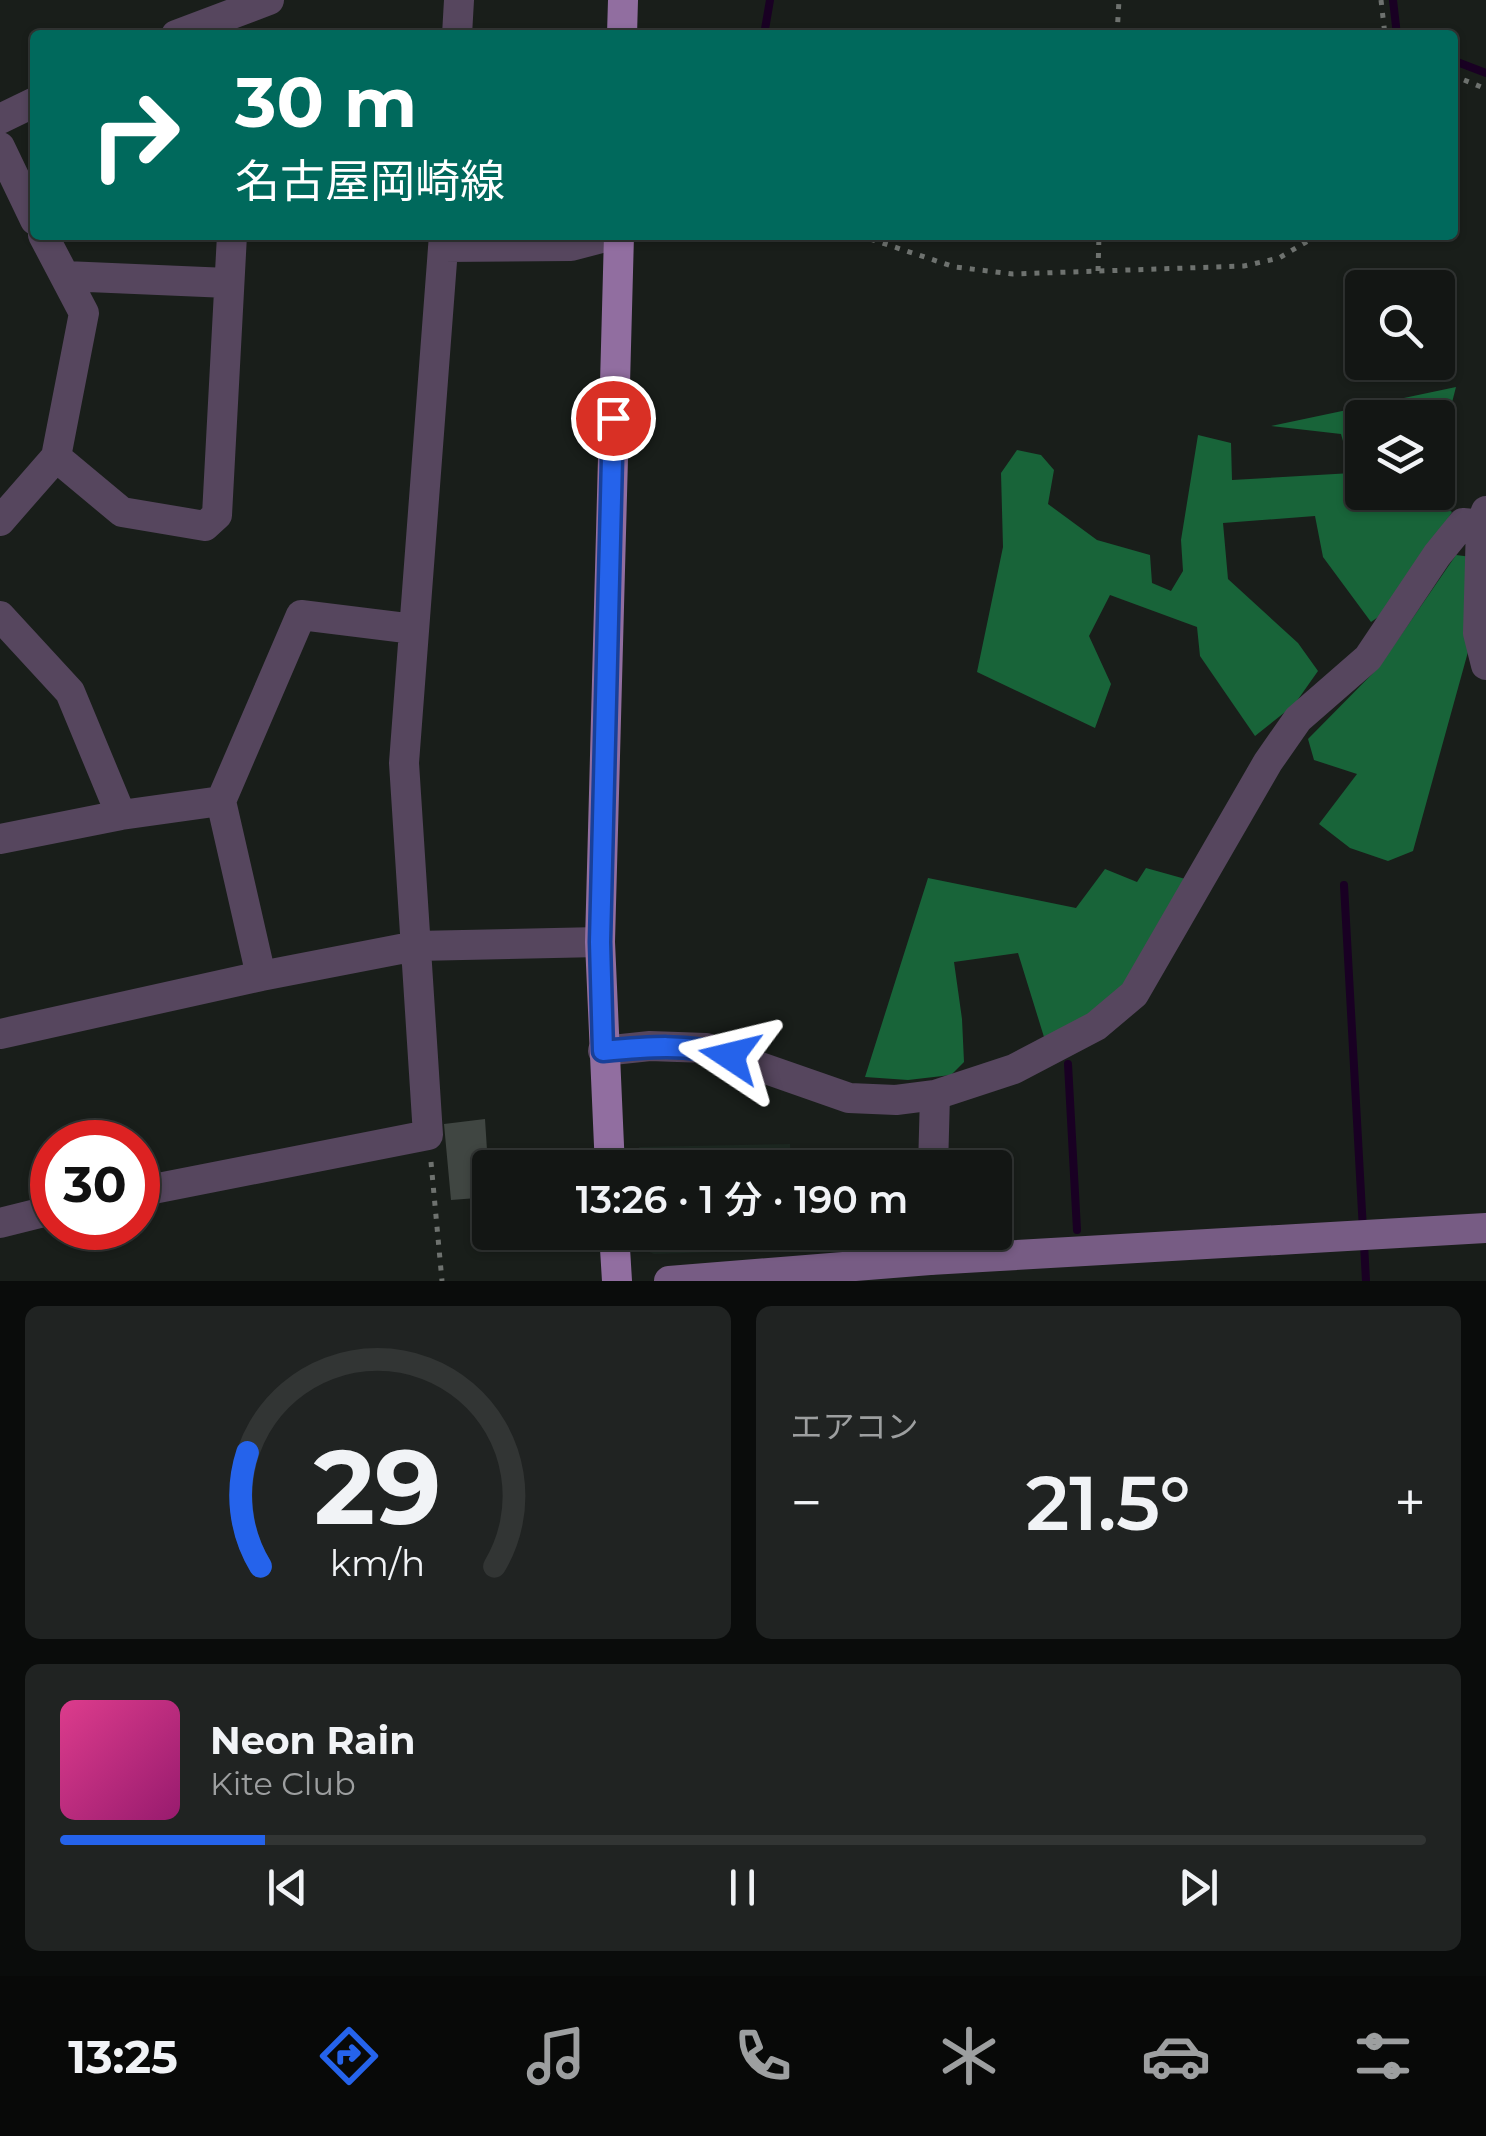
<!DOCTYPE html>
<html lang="ja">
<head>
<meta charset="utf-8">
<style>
  :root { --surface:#131614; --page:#202322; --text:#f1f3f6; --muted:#9d9fa0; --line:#323534; --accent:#2563eb }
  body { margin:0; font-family:Montserrat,"Noto Sans JP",sans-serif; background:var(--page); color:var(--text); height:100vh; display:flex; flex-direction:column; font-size:38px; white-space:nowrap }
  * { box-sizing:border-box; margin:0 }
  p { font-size:32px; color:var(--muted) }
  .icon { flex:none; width:55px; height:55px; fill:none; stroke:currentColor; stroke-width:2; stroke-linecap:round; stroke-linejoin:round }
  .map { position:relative; height:1281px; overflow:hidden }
  .sheet { display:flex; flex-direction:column; gap:25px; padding:25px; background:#0a0c0b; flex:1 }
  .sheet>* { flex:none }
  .banner { position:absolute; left:30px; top:30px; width:1428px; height:210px; border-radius:10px; box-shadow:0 2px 8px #0004,0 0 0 2px var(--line); background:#00695c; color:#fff; overflow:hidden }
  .fabs { position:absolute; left:1345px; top:270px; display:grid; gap:20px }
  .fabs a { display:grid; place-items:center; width:110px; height:110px; border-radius:10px; background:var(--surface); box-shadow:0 2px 8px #0004,0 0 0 2px var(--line); font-size:50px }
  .speed { position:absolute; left:30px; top:1120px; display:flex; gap:20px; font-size:50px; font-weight:700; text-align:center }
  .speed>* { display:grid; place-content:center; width:130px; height:130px; border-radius:50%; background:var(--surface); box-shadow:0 2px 8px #0004,0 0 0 2px var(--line); line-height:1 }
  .speed .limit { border:15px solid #d22; background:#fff; color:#111 }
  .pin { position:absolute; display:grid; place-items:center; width:85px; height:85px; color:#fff; margin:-42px; border:5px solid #fff; border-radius:50%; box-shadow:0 2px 10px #0007 }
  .me { position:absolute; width:110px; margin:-55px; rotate:280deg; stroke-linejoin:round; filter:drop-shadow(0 0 8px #0008) }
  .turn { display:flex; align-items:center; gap:35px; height:210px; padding:0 40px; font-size:45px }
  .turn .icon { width:130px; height:130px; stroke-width:2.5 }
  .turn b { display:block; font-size:70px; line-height:85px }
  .big { font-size:75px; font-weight:600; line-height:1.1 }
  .sheet .tile { flex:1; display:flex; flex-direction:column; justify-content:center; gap:15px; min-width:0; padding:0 35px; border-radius:15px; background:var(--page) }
  .sheet .dial { align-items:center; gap:0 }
  .dial svg { height:260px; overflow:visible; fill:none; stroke:var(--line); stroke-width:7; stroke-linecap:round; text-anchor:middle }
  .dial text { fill:var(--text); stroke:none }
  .song { display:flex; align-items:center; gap:30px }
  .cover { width:120px; height:120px; border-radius:15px; background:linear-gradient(135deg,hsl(330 70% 55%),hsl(320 70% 35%)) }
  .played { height:10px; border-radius:5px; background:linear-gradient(90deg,var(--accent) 15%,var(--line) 15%) }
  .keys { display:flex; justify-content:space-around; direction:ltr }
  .heat { display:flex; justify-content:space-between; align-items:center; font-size:55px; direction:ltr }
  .sheet .tiles { flex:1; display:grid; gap:25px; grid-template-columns:1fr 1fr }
  .tile:last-child { grid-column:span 2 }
  .trip { position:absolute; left:472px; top:1150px; width:540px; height:100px; border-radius:10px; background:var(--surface); box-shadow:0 2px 8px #0004,0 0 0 2px var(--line); font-weight:600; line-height:100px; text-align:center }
  .tabs { display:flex; height:160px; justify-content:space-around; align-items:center; background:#080908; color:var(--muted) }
  .tabs .icon { width:70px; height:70px }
  .tabs .on { color:var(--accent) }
  .tabs b { font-size:45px; color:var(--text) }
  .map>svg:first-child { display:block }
  .built { fill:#1c2720 }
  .forest { fill:#186439 }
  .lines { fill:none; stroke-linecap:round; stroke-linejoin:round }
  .stream { stroke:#190023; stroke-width:8 }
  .building { fill:#404642 }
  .path { stroke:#6e726f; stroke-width:5; stroke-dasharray:5 8; stroke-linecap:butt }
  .street { stroke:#56465e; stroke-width:30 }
  .secondary { stroke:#775c84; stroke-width:30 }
  .primary { stroke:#916ea0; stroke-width:30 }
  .route-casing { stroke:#184099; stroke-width:25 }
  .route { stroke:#2563eb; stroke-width:18 }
</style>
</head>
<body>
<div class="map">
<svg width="1486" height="1281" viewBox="0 0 1486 1281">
  <rect width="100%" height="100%" fill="#191e1a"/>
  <path class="built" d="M790 1144 791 1160 917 1163 918 1167H641L639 1147Z
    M646 1233H917L910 1246 654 1254 647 1251Z"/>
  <path class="forest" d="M1456 387 1438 457V418H1362V492L1428 493V497L1452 512 1394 606 1371 622 1323 557 1315 516 1223 523 1228 579 1298 643 1318 671 1294 705 1255 736 1200 656 1197 627 1110 595 1089 636 1111 684 1095 728 977 672 1003 547 1001 473 1017 450 1041 455 1054 470 1048 504 1097 540 1150 555 1152 583 1171 591 1183 571 1181 540 1198 435 1231 443 1232 480 1352 473 1341 434 1271 426Z
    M1456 555 1472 557 1471 641 1413 851 1388 861 1350 848 1319 824 1357 774 1314 760 1308 739 1379 667Z
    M1146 868 1189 880 1131 979 1093 1013 1044 1037 1018 953 954 962 962 1019 964 1062 951 1075 908 1080 865 1077 928 878 1076 908 1105 869 1137 882Z"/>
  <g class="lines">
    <path class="stream" d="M1393 0 1397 35
      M764 35 770 0
      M1452 60 1486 73
      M1344 885 1363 1230
      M1068 1064 1077 1230
      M1364 1244 1366 1281"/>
  </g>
  <path class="building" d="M485 1119 490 1197 451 1200 444 1124Z
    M784 1148 785 1168H652V1152Z
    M682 1232H750V1236L682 1238Z"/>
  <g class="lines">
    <path class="path" d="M1381 0 1385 35
      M1117 35 1119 0
      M1452 75 1486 89
      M858 235 955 267 1013 274 1244 266 1279 258 1318 235
      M1098 271 1099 235
      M431 1162 442 1281"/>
    <path class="street" d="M176 35 269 0
      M457 35 459 0
      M0 119 35 102
      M0 147 35 220
      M443 247 571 246 613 235
      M65 276 228 283
      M56 457 122 512 205 526 217 515 232 235
      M1486 511 1481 525 1478 633 1486 665
      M0 521 56 457 84 313 43 235
      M0 616 70 692 121 815
      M0 839 121 815 221 801
      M261 976 221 801 301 615 414 629
      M0 1034 261 976 416 946 600 942
      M603 1051 650 1046 706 1048 849 1098 896 1100 935 1095 1014 1069 1096 1026 1134 994 1268 762 1298 719 1368 658 1437 555 1463 523 1486 525
      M933 1168 935 1095
      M138 1192 428 1135 404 763 444 235
      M0 1223 52 1210
      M930 1260 931 1232"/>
    <path class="secondary" d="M669 1281 930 1260 1486 1228"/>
    <path class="primary" d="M622 35 623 0
      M610 1168 600 942 619 235
      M614 1232 617 1281"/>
  </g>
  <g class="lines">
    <defs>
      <path id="route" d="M613 418 600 942 603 1051C646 1047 689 1043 730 1056"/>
    </defs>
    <use href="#route" class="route-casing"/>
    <use href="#route" class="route"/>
  </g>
</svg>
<div class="fabs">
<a><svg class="icon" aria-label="search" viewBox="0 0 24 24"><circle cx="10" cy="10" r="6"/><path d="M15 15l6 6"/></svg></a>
<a><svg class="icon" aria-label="layers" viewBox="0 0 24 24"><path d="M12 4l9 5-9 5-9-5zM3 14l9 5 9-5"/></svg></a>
</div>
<div class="speed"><div class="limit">30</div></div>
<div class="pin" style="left:613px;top:418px;background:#d93025"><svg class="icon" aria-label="arrive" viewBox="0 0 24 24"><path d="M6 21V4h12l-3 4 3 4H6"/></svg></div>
<svg class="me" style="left:730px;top:1056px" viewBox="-20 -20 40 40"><path d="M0-17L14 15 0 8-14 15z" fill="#2563eb" stroke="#fff" stroke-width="4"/></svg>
<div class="trip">13:26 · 1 分 · 190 m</div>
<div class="banner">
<div class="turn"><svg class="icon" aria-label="right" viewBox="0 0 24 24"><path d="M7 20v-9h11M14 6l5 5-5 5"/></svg><div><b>30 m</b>名古屋岡崎線</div></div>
</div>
</div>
<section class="sheet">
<div class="tiles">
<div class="tile dial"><svg viewBox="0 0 100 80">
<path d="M14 69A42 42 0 1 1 86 69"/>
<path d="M14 69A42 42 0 0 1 10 34" stroke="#2563eb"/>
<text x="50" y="56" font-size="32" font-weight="700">29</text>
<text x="50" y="72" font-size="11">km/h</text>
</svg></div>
<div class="tile"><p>エアコン</p>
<div class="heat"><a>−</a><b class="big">21.5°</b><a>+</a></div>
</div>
<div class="tile">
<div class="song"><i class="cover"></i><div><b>Neon Rain</b><p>Kite Club</p></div></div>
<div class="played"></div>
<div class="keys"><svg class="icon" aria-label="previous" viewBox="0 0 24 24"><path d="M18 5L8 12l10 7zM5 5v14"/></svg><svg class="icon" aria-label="pause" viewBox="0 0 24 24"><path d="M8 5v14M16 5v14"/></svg><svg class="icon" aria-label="next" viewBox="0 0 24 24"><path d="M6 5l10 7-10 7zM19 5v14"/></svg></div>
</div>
</div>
</section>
<nav class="tabs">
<b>13:25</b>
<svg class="icon on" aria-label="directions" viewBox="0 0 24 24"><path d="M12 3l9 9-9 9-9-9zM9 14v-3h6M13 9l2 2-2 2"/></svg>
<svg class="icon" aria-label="music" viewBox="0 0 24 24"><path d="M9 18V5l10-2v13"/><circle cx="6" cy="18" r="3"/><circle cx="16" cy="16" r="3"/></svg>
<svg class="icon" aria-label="phone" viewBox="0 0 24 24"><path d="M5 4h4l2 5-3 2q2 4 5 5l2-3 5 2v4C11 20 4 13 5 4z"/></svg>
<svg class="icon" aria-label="climate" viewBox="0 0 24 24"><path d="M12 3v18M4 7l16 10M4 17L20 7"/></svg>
<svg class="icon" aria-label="car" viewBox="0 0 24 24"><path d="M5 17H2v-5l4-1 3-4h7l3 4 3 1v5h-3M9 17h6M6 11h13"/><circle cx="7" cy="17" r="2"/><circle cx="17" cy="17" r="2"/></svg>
<svg class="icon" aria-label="filters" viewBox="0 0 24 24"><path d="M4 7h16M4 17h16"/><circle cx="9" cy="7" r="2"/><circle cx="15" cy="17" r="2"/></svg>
</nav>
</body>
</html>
